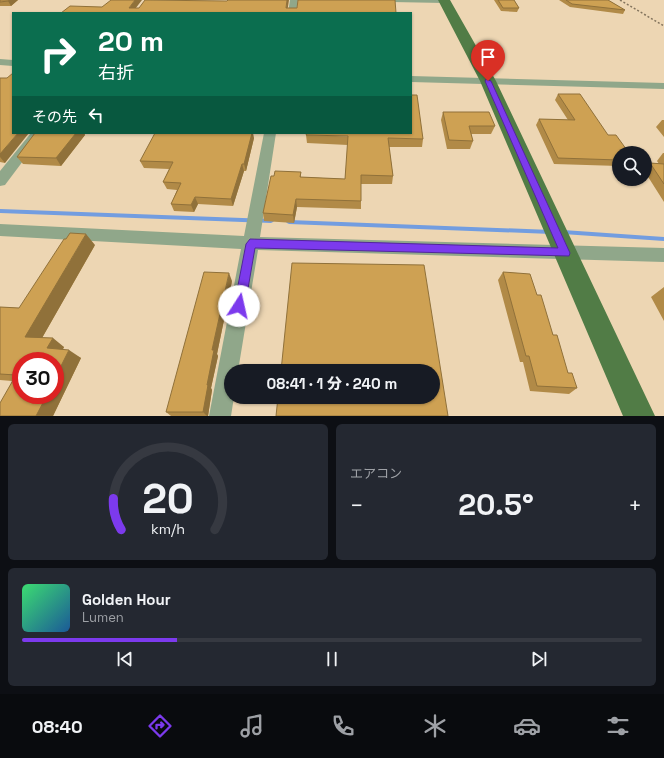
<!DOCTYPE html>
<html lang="ja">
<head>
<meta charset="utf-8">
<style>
  :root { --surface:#171b24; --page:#242831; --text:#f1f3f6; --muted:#9ea1a6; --line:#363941; --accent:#7c3aed }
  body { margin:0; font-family:"Space Grotesk","Noto Sans JP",sans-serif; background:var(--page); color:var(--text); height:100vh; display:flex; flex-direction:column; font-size:15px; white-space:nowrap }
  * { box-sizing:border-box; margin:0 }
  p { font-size:13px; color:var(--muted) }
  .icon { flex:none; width:22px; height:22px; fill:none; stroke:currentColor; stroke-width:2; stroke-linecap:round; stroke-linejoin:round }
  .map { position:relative; height:416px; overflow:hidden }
  .panel { display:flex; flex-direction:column; gap:8px; padding:8px; background:#0d0f14; flex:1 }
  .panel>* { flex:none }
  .banner { position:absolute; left:12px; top:12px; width:400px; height:122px; border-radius:0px; box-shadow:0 1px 3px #0004; background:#0b6e4f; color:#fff; overflow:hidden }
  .controls { position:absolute; left:612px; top:146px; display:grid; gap:8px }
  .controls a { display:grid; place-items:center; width:40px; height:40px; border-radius:50%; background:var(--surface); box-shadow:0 1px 3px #0004; font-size:20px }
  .speed { position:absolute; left:12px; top:352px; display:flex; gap:8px; font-size:20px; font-weight:700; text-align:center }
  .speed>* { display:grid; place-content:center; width:52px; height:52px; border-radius:50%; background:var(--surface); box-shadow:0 1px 3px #0004; line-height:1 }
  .speed .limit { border:6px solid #d22; background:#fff; color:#111 }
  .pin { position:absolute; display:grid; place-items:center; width:34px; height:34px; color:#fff; margin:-41px -17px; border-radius:50% 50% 50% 0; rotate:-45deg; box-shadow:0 0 4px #0007 }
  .pin .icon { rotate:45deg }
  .me { position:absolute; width:44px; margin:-22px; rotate:10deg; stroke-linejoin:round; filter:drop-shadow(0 0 3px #0008) }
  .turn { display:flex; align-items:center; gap:14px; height:84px; padding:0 20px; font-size:18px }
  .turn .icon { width:52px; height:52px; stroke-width:2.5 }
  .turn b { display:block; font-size:28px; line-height:34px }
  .then { display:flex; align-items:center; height:38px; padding:0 20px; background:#0003; gap:8px; font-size:15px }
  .big { font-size:30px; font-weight:800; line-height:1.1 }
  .panel .widget { flex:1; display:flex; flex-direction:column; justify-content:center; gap:6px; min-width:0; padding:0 14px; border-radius:6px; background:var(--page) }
  .panel .dial { align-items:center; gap:0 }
  .dial svg { height:104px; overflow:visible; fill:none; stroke:var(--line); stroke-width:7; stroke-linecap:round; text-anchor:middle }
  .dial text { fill:var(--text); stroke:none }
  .song { display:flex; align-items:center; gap:12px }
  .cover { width:48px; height:48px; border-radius:6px; background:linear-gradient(135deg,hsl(140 70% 55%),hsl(210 70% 35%)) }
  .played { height:4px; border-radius:2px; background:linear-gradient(90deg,var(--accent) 25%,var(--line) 25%) }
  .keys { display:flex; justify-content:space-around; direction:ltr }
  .heat { display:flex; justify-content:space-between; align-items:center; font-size:22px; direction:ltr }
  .panel .tiles { flex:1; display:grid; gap:8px; grid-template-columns:1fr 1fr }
  .widget:last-child { grid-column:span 2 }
  .trip { position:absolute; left:224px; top:364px; width:216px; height:40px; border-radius:20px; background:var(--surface); box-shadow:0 1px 3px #0004; font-weight:800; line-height:40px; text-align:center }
  .menu { display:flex; height:64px; justify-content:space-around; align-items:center; background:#090b0e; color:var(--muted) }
  .menu .icon { width:28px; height:28px }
  .menu .selected { color:var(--accent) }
  .menu b { font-size:18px; color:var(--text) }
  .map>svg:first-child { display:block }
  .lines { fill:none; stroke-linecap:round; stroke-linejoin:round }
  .stream { fill:#729de0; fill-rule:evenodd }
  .path { stroke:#83745d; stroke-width:1.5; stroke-dasharray:2 2; stroke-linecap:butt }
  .minor { fill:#90a78a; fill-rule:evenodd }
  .primary { fill:#517c46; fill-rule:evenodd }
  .wall { fill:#b18a47 }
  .shaded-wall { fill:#90713a }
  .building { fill:#cea153; stroke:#90713a }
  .route { fill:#7c3aed; stroke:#51269a }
</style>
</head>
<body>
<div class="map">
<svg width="664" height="416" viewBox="0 0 664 416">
  <rect width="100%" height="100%" fill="#edd6b3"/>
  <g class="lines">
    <path class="stream" d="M0 209 271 219 273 220 274 221 273 222 271 223 0 213Z
      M289 220 551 230 553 231 554 232 553 233 551 234 289 224 287 223 286 222 287 221Z
      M563 230 664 237V241L563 234 561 233 560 232 561 231Z"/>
    <path class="path" d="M620 0 664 26"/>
    <path class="minor" d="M290 0H298L296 13H288Z
      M388 0H447L448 1 444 3 392 2Z
      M0 59 13 60V66L0 65Z
      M411 76 664 83V89L411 82Z
      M31 133H44L5 185 0 186V171Z
      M264 133H276L260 237 664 248V262L258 250 238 371H231V397H234L231 416H209L241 249 0 236V224L244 236Z"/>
    <path class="primary" d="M438 0H450L496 81 655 416H623L480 81Z"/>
  </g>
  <path class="wall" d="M0 0H18L11 6H0Z
    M494 0H514L519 8 517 12 501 11Z
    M559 0H608L625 10 623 14 570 7Z
    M0 78H7L5 163 0 162Z
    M558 94 619 153V166L554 164 536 125 539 119 568 120 555 100Z
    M443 112 495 126 491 134H471L473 141 470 149H447L441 120Z
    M662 120H664V137L656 127Z
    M35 133H84L85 135 61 166 23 164 17 157Z
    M306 135 423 139 422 147H389L393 176 392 184H361V209L297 207 294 223 264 221 263 213 274 176 301 172V177L345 179 348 145 307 143Z
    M254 138 246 171H244L233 206 198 204 194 212 174 211 171 204 177 190 167 189 163 182 169 169 144 168 140 161Z
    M663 153H664V202L645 172V169L650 163 659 164 657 161Z
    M95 245 42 338 64 347 63 349 81 358 53 416H0L12 381 0 380V307L19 308Z
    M503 272 537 295 568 373 577 388 569 394 530 391 523 362H520L498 280Z
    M232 281 217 354 218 356 211 388 212 390 208 416H171L166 412Z
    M664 287V321L651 297Z"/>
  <path class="shaded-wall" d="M10 0H18L11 6 8 1Z
    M135 0H142L132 13 129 8Z
    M287 0H289L287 13 286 8Z
    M18 133H29L5 163 0 157V154Z
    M76 133H84L85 135 61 166 56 158Z
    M250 133H253L254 138 246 171 244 164Z
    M242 164 244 171 233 206 231 199Z
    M195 197 198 204 194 212 191 205Z
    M296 199 297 207 294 223 293 215Z
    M86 234 95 245 38 345 25 337Z
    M229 273 232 281 217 354 218 356 211 388 212 390 208 416H207L203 412 207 385 212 350Z
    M53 338 64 347 59 357 47 348Z
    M69 350 81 358 53 416H36L47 395H55V378Z"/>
  <path class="building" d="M0 0H10L8 1 0 2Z
    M111 0H135L129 8H139L145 0 227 1 228 0H287L286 8H297L298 0H395L396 13H61L70 6 102 7Z
    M498 0H514L519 8H503Z
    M566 0H608L625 10 572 4Z
    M13 73V133H18L0 154V78H7Z
    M558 94H580L608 135H616L629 153H619V160L558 158 539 119 575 120Z
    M411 95H417L423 139 388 138 393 176 361 175V201L296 199 293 215 263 213 271 176H274L275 171 301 172 300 177 345 179 348 136 306 135 307 133H411Z
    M443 112H489L495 126H469L473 141 449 140Z
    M35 133H76L56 158 17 157Z
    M155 133H252L244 164H242L231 199 195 197 191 205 171 204 181 183 163 182 173 162 140 161Z
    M650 163 664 164V184Z
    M70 233 86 234 25 337 53 338 47 348 69 350 55 378V361H21V395H47L36 416H0V403L16 375 0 374V307L19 308 64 239H66Z
    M292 263 424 265 448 416H276L278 397H433V371H281Z
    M204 272 229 273 212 350H214L207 385H208L203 412H166Z
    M503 272 530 274 537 295H541L553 335H557L568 373H572L577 388 537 386 529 356H526Z"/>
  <path class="route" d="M486 79 491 81 570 253 569 256 255 248 245 306 243 310 239 311 235 310 234 306 246 244 250 239 558 248 485 81Z"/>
</svg>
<div class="controls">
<a><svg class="icon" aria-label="search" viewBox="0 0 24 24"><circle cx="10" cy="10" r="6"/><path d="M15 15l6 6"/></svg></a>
</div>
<div class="speed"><div class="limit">30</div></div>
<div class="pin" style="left:488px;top:81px;background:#d93025"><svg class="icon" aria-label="arrive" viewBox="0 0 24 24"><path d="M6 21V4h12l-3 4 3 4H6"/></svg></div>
<svg class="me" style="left:239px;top:306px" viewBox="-20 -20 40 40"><circle r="19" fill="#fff"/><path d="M0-13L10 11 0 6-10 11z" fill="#7c3aed"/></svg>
<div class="trip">08:41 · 1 分 · 240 m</div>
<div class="banner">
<div class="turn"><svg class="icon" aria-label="right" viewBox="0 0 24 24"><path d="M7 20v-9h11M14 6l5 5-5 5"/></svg><div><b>20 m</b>右折</div></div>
<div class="then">その先<svg class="icon" aria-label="left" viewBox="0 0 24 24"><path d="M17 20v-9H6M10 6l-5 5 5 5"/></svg></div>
</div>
</div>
<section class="panel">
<div class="tiles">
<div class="widget dial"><svg viewBox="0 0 100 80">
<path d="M14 69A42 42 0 1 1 86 69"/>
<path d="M14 69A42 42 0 0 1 8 45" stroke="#7c3aed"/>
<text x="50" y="56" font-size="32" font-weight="700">20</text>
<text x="50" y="72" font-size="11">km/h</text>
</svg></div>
<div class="widget"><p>エアコン</p>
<div class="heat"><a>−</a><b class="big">20.5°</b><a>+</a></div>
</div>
<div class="widget">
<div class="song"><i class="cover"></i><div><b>Golden Hour</b><p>Lumen</p></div></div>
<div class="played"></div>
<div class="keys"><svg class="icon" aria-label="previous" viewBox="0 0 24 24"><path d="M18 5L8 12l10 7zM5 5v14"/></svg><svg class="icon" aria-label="pause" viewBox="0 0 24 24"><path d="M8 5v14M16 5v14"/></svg><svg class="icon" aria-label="next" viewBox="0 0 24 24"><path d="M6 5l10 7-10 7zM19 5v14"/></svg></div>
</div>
</div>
</section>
<nav class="menu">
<b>08:40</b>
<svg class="icon selected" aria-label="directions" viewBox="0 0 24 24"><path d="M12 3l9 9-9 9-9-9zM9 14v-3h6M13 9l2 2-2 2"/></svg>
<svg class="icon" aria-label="music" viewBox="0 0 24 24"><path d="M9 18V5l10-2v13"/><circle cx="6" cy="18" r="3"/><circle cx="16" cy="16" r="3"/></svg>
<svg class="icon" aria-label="phone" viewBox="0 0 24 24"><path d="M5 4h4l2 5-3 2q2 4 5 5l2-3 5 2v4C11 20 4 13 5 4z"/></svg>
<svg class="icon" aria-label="climate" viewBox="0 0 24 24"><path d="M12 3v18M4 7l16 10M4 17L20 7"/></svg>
<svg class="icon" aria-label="car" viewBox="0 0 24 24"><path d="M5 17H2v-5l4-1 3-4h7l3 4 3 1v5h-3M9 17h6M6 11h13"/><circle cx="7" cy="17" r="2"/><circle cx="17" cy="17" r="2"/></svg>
<svg class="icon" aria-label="filters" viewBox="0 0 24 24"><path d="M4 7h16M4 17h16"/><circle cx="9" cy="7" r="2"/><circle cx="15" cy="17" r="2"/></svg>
</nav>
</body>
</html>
